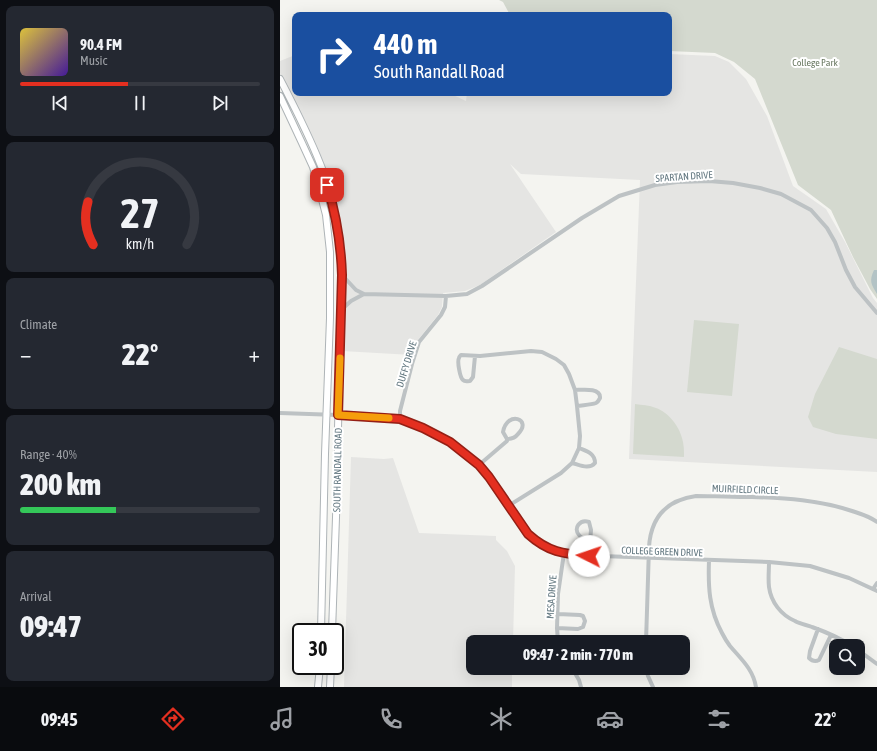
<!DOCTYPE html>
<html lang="en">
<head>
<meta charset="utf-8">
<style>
  :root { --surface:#171b24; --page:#242831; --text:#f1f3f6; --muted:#9ea1a6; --line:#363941; --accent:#e42f20 }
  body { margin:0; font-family:"Asap Condensed",sans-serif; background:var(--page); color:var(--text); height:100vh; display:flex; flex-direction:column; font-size:15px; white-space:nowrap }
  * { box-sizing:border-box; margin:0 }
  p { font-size:13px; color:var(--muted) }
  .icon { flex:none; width:22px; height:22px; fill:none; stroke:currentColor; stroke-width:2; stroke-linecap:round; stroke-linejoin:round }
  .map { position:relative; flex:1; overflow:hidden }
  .side { display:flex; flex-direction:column; gap:6px; padding:6px; background:#0d0f14; width:280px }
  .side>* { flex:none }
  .banner { position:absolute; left:12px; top:12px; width:380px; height:84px; border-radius:8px; box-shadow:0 4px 16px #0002; background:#1a4fa0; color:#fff; overflow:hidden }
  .controls { position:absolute; left:549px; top:639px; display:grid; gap:8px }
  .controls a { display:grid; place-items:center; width:36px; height:36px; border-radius:8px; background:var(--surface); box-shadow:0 4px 16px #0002; font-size:20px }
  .speed { position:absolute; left:12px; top:623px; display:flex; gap:8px; font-size:20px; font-weight:700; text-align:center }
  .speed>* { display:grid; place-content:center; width:52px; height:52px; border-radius:50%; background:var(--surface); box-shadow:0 4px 16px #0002; line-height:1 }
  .speed .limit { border:2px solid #111; border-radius:6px; background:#fff; color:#111 }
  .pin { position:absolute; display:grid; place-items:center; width:34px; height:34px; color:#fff; margin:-17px; border-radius:8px; box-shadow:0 2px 6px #0006 }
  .me { position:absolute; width:44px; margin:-22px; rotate:274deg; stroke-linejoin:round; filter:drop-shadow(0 0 3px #0008) }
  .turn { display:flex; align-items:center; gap:14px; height:84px; padding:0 16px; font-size:18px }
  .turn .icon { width:52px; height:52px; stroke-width:2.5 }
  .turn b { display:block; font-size:28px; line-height:34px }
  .big { font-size:30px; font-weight:800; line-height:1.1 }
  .side .widget { flex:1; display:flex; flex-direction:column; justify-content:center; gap:6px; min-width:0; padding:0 14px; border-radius:8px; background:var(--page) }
  .side .dial { align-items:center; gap:0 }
  .dial svg { height:104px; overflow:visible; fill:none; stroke:var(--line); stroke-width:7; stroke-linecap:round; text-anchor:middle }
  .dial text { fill:var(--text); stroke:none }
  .song { display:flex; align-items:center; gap:12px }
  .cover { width:48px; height:48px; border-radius:6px; background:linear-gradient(135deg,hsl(50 70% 55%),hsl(260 70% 35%)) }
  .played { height:4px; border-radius:2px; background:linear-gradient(90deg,var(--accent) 45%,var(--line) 45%) }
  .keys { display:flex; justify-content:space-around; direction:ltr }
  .heat { display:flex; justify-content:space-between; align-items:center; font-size:22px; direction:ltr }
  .charge { height:6px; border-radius:3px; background:linear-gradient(90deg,#34c759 40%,var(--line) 0) }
  .trip { position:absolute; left:186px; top:635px; width:224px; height:40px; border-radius:8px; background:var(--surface); box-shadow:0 4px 16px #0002; font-weight:800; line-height:40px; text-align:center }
  .menu { display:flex; height:64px; justify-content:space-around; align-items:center; background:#090b0e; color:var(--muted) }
  .menu .icon { width:28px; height:28px }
  .menu .on { color:var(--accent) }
  .menu b { font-size:18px; color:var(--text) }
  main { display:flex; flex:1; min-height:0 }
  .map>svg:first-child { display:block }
  .built { fill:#e5e5e3 }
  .green { fill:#d4d9cf }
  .water { fill:#b3c3c5 }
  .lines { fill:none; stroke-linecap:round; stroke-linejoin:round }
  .primary-casing { stroke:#aeb4b7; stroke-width:8 }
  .minor { stroke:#bdc2c4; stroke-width:4 }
  .primary { stroke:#fff; stroke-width:6 }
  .route-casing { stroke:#941f15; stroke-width:10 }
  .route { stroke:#e42f20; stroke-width:7 }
  .slow { stroke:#f59e0b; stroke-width:7 }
  .labels { text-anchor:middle; stroke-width:4; stroke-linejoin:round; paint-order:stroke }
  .park-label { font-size:10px; fill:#6a7962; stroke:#fff }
  .street-label { font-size:10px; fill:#637881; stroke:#fff }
</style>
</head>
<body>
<main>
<section class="side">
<div class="widget">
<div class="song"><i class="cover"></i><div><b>90.4 FM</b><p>Music</p></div></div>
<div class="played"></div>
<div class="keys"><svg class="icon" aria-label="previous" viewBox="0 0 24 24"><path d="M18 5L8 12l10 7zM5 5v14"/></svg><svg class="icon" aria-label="pause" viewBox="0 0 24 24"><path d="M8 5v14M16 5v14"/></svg><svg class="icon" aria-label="next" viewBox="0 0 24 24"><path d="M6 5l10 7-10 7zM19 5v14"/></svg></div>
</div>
<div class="widget dial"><svg viewBox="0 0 100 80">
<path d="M14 69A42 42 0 1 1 86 69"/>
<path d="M14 69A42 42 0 0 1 10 36" stroke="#e42f20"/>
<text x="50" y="56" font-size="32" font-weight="700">27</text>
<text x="50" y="72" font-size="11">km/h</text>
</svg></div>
<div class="widget"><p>Climate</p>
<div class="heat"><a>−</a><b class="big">22°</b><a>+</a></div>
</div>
<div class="widget"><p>Range · 40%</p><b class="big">200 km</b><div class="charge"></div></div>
<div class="widget"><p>Arrival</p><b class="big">09:47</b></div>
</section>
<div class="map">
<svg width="597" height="687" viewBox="0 0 597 687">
  <rect width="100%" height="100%" fill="#f4f4f0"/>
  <path class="built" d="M389 54 435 56 449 62 466 79 487 116 513 186 546 209 565 242 593 298 597 303V472L349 459 360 180 241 174 230 164 276 232 200 285 185 291 163 293 162 307 158 315 137 341 132 355 62 351 65 273 61 226 48 179 36 146 0 73V61L15 55V93H165L171 94 186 101 187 93H389Z
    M71 457 104 459 113 458 139 533 216 536V540L227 551 235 566 233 642H193V668H232V687H64Z"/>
  <path class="green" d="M219 0H597V299L590 289 573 257 551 210 518 185 475 79 454 62 435 53 389 51V15H230L223 2Z
    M414 320 459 324 452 396 407 392Z
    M559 347 597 359V439L556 434 533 427 528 417 535 394Z
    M355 404C362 405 369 405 376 408 388 412 399 426 402 438 404 444 404 451 404 457L353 454Z"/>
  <path class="water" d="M594 270H597V294C591 284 589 281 594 270Z"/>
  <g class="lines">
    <defs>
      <path id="primary" d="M0 79C13 104 26 130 37 156 53 193 60 234 62 275L58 428V460L52 632
        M0 96 22 143 33 167 38 184 46 215 50 252V318L45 454 41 632
        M38 687 40 666
        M50 687 51 666"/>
    </defs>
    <use href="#primary" class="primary-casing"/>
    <path class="minor" d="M62 275 76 290 84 294 166 296 187 294 202 286 302 218 339 196 375 185 397 182 429 181 453 183 480 188 501 194 531 210 547 228 555 242 566 270 575 287 597 313
      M61 310 71 301 84 294
      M195 356 193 377 190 381C187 381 185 382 183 380 180 378 177 361 179 358 179 357 180 356 181 355L200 356 251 351 262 352 276 359 284 365 289 374 295 390 297 406 300 436 299 448 292 463 281 473 228 506
      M295 390C301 390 321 387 320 398 319 400 318 402 316 403 311 405 303 405 297 406
      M0 413 58 415 120 419 143 428 157 434 170 442 199 465 209 477 248 534 268 549 284 553 293 555 489 562 530 566 569 578 597 591
      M120 419V411L132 364 139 342 161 315 165 307 166 296
      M292 463C300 465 309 470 315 463 315 453 306 451 299 448
      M199 465 227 441V439C232 439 235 438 238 434 253 419 227 410 223 432L227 439
      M309 555 311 530 309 522C300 519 293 528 299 535 301 538 307 540 310 541
      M429 560C428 587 429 609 442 633 444 637 447 642 450 646 461 659 473 669 476 687
      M489 562C489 571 488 579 489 587 491 602 501 615 515 621 520 624 527 625 532 627 546 632 560 638 572 646
      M593 589 597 583
      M277 628 298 629 303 627 305 621 303 616 300 615 278 614
      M538 629 530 651 529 658C532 661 535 662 539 660L551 635
      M278 642 277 628 278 594 284 553
      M366 642 369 547C371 516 387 500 416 496 435 496 453 497 472 497 506 498 539 500 572 511 581 514 589 516 597 522
      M578 650 597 664
      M292 668 299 680 301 687
      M366 668 368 676 373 687"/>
    <use href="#primary" class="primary"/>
  </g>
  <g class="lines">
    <defs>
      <path id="route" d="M47 185C56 214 61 244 62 275L58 415 120 419 143 428 170 442 199 465 209 477 248 534C268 552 283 554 309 556"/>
    </defs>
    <use href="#route" class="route-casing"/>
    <use href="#route" class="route"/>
    <path class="slow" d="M60 358 58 415 109 418"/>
  </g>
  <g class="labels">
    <g class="park-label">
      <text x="535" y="66">College Park</text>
    </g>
    <g class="street-label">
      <text transform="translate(404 176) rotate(-4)" y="4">SPARTAN DRIVE</text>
      <text transform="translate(126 364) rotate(-73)" y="4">DUFFY DRIVE</text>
      <text transform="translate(57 470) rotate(-89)" y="4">SOUTH RANDALL ROAD</text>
      <text transform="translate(465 489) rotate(2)" y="4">MUIRFIELD CIRCLE</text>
      <text transform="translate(382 551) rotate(2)" y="4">COLLEGE GREEN DRIVE</text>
      <text transform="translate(271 597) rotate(-86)" y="4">MESA DRIVE</text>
    </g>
  </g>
</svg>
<div class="controls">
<a><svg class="icon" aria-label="search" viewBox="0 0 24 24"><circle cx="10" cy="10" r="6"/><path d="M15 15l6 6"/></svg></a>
</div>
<div class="speed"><div class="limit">30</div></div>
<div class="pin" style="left:47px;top:185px;background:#d93025"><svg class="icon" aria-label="arrive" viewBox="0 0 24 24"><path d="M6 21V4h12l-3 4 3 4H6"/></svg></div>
<svg class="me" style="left:309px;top:556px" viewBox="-20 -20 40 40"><circle r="19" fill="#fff"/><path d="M0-13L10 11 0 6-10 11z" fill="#e42f20"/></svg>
<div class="trip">09:47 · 2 min · 770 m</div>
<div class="banner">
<div class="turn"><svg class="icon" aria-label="right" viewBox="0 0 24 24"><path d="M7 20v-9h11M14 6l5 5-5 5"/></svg><div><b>440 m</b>South Randall Road</div></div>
</div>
</div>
</main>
<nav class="menu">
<b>09:45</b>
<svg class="icon on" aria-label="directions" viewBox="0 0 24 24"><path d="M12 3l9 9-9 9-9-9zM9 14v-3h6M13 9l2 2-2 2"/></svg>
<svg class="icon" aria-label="music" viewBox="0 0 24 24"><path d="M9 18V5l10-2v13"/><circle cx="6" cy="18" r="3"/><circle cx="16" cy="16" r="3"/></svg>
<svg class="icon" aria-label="phone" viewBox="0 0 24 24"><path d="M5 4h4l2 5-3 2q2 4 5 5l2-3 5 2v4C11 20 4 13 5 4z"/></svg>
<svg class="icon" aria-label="climate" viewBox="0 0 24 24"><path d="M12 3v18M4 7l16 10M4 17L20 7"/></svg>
<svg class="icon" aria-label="car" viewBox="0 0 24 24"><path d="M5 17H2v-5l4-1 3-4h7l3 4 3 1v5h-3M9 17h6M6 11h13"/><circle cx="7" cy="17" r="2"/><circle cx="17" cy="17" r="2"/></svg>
<svg class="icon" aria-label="filters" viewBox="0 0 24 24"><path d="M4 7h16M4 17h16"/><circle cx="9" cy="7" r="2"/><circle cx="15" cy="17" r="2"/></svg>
<b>22°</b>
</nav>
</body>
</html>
